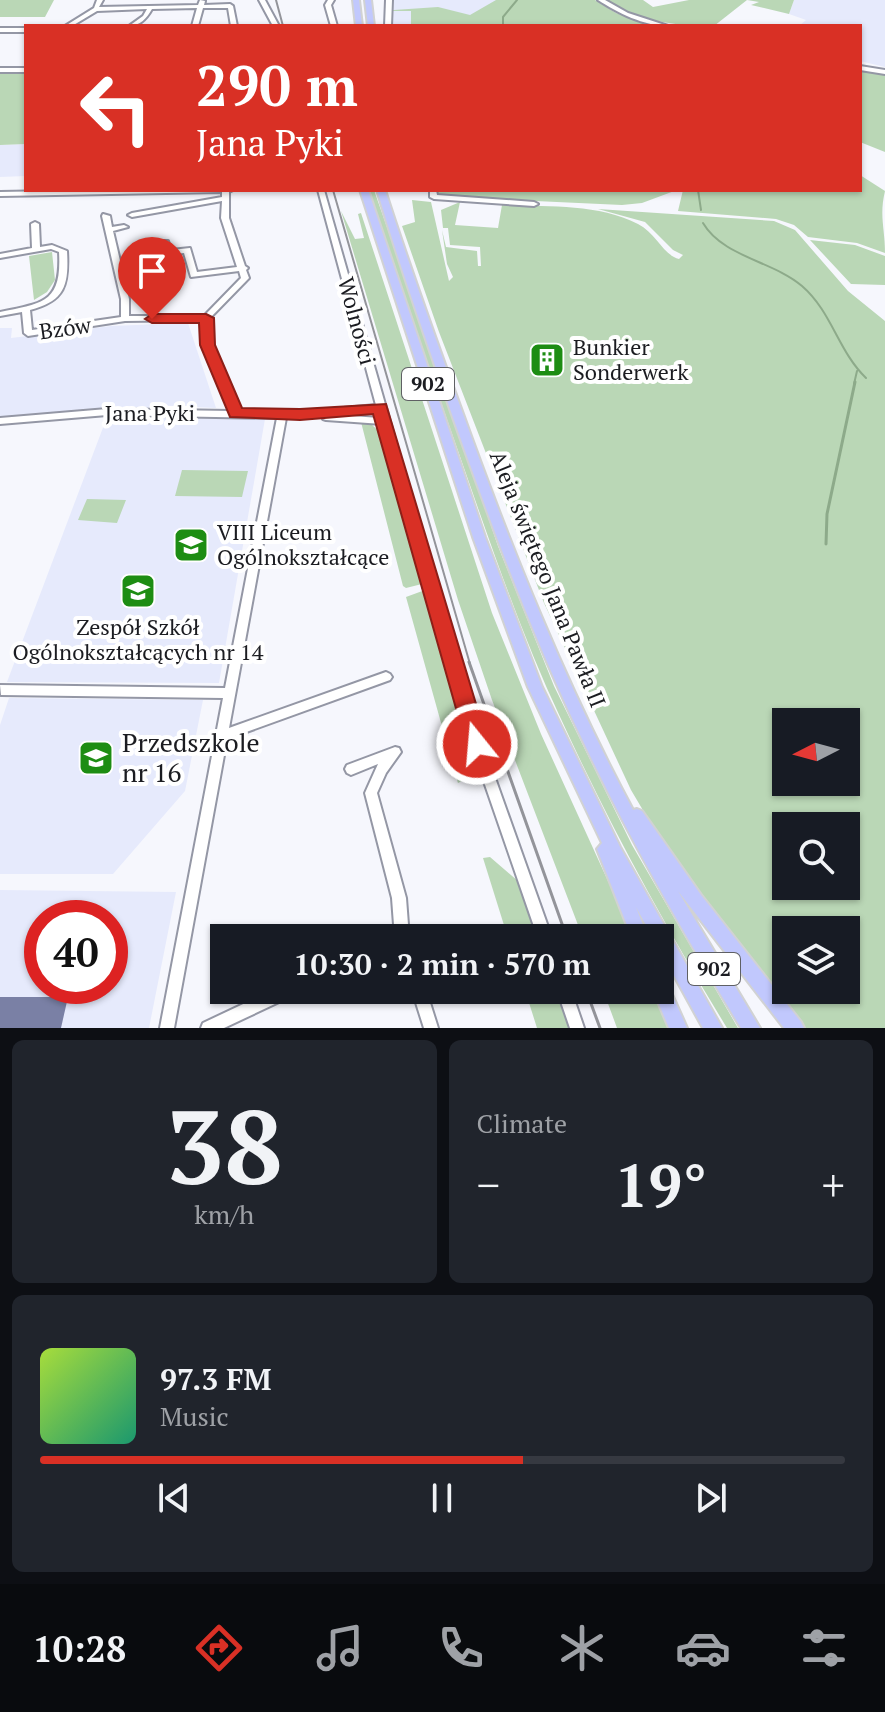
<!DOCTYPE html>
<html lang="en">
<head>
<meta charset="utf-8">
<style>
  :root { --surface:#171b24; --page:#20242c; --text:#f1f3f6; --muted:#9ea1a6; --line:#363941; --accent:#d93025 }
  body { margin:0; font-family:"PT Serif",serif; background:var(--page); color:var(--text); height:100vh; display:flex; flex-direction:column; font-size:30px; white-space:nowrap }
  * { box-sizing:border-box; margin:0 }
  p { font-size:26px; color:var(--muted) }
  .icon { flex:none; width:44px; height:44px; fill:none; stroke:currentColor; stroke-width:2; stroke-linecap:round; stroke-linejoin:round }
  .map { position:relative; height:1028px; overflow:hidden }
  .drawer { display:flex; flex-direction:column; gap:12px; padding:12px; background:#0d0f14; flex:1 }
  .drawer>* { flex:none }
  .top-card { position:absolute; left:24px; top:24px; width:838px; height:168px; border-radius:0px; box-shadow:0 2px 6px #0004; background:#d93025; color:#fff; overflow:hidden }
  .needle { width:52px; rotate:264deg }
  .controls { position:absolute; left:772px; top:708px; display:grid; gap:16px }
  .controls a { display:grid; place-items:center; width:88px; height:88px; border-radius:0px; background:var(--surface); box-shadow:0 2px 6px #0004; font-size:40px }
  .speed { position:absolute; left:24px; top:900px; display:flex; gap:16px; font-size:40px; font-weight:700; text-align:center }
  .speed>* { display:grid; place-content:center; width:104px; height:104px; border-radius:50%; background:var(--surface); box-shadow:0 2px 6px #0004; line-height:1 }
  .speed .limit { border:12px solid #d22; background:#fff; color:#111 }
  .pin { position:absolute; display:grid; place-items:center; width:68px; height:68px; color:#fff; margin:-82px -34px; border-radius:50% 50% 50% 0; rotate:-45deg; box-shadow:0 0 8px #0007 }
  .pin .icon { rotate:45deg }
  .me { position:absolute; width:88px; margin:-44px; rotate:343deg; stroke-linejoin:round; filter:drop-shadow(0 0 6px #0008) }
  .turn { display:flex; align-items:center; gap:28px; height:168px; padding:0 40px; font-size:36px }
  .turn .icon { width:104px; height:104px; stroke-width:2.5 }
  .turn b { display:block; font-size:56px; line-height:68px }
  .big { font-size:60px; font-weight:600; line-height:1.1 }
  .drawer .tile { flex:1; display:flex; flex-direction:column; justify-content:center; gap:12px; min-width:0; padding:0 28px; border-radius:12px; background:var(--page) }
  .drawer .dial { align-items:center; gap:0 }
  .dial b { font-size:104px; line-height:1 }
  .song { display:flex; align-items:center; gap:24px }
  .cover { width:96px; height:96px; border-radius:12px; background:linear-gradient(135deg,hsl(80 70% 55%),hsl(160 70% 35%)) }
  .played { height:8px; border-radius:4px; background:linear-gradient(90deg,var(--accent) 60%,var(--line) 60%) }
  .keys { display:flex; justify-content:space-around; direction:ltr }
  .heat { display:flex; justify-content:space-between; align-items:center; font-size:44px; direction:ltr }
  .drawer .tiles { flex:1; display:grid; gap:12px; grid-template-columns:1fr 1fr }
  .tile:last-child { grid-column:span 2 }
  .trip { position:absolute; left:210px; top:924px; width:464px; height:80px; border-radius:0px; background:var(--surface); box-shadow:0 2px 6px #0004; font-weight:600; line-height:80px; text-align:center }
  .tabs { display:flex; height:128px; justify-content:space-around; align-items:center; background:#090b0e; color:var(--muted) }
  .tabs .icon { width:56px; height:56px }
  .tabs .active { color:var(--accent) }
  .tabs b { font-size:36px; color:var(--text) }
  .map>svg:first-child { display:block }
  .built { fill:#e6eafc; fill-rule:evenodd }
  .green { fill:#bad7b6; fill-rule:evenodd }
  .lines { fill:none; stroke-linecap:round; stroke-linejoin:round }
  .stream-far1 { stroke:#8daa8a; stroke-width:2 }
  .stream { stroke:#8daa8a; stroke-width:3 }
  .building { fill:#7a80a5 }
  .minor-casing { stroke:#9497a5; stroke-width:4 }
  .major-casing { stroke:#d1d2d3; stroke-width:4 }
  .minor { fill:#fff; fill-rule:evenodd }
  .major { fill:#c1c8fd; fill-rule:evenodd }
  .tram-far1 { stroke:#93949a; stroke-width:2 }
  .tram { stroke:#93949a; stroke-width:3 }
  .route { fill:#d93025; stroke:#8d1f18; stroke-width:2 }
  .labels { text-anchor:middle; stroke-width:8; stroke-linejoin:round; paint-order:stroke }
  .shield { fill:#fff; stroke:#5f6064; stroke-width:2 }
  .shield-label { font-size:20px; font-weight:bold; fill:#1b1c21 }
  .street-label { font-size:22px; fill:#1b1c21; stroke:#fff }
  .poi-label { font-size:22px; fill:#1b1c21; stroke:#fff; text-anchor:start }
  .near-poi-label { font-size:26px; fill:#1b1c21; stroke:#fff; text-anchor:start }
</style>
</head>
<body>
<div class="map">
<svg width="885" height="1028" viewBox="0 0 885 1028">
  <rect width="100%" height="100%" fill="#f6f7fd"/>
  <path class="built" d="M392 0H497L455 26H393Z
    M794 0H885V67L860 61V26H799L806 20 789 14Z
    M26 144V176L0 177V145Z
    M188 323 216 408 152 405 147 409 107 408 0 417V328H12L11 338 111 326Z
    M107 417 265 419 219 683 7 682Z
    M9 698 203 700 185 791 113 874H0V725Z
    M0 890 176 892 149 1028H0ZM42 918H110V986H42Z"/>
  <path class="green" d="M0 0H54L45 17H0Z
    M496 0H595L616 13 653 26H411V11H393V20V10H394L438 7 470 15Z
    M607 0H643L653 7 689 0H794L789 14 751 5 759 2 747 0 714 26C677 26 639 22 607 0Z
    M860 71 885 75V152L860 142Z
    M26 72V144L0 145V73Z
    M860 175 885 191C879 216 885 228 885 253L857 243 808 237 794 225 776 219 678 211 683 190H860Z
    M370 190H374L498 546 554 686 632 845 738 1028H727C666 928 610 826 561 719 514 619 480 512 443 408 418 336 389 264 370 190Z
    M436 190H677L642 203 622 205 446 197 437 194Z
    M412 200 431 202 449 281 453 277 447 264 442 230 446 247 477 251 478 266H481L480 247 450 245 448 228H443L441 210 460 202 455 225 498 228 502 205C547 207 597 203 638 224 656 233 663 255 679 259L683 255 673 250 645 222 598 209 774 221 795 230 848 291 885 321V1028H802L673 861 631 790 544 603 439 332 402 226 415 222ZM786 722H846V782H786ZM786 826H846V886H786ZM786 930H846V990H786Z
    M341 211 355 239 364 238 358 214 361 213 492 613 541 734 634 938H583L492 700 458 600Z
    M810 240 855 245 885 256V285L851 284Z
    M52 252 55 280 47 292 34 300 29 256Z
    M361 422 371 424 382 434 422 584 406 588 403 586Z
    M182 470 248 471 242 497 175 496Z
    M87 499 126 500 117 523 78 520Z
    M425 590 462 718 443 730 406 597Z
    M464 728 471 746 462 781 458 783 443 737Z
    M490 857 518 881 538 938H508L483 858Z
    M525 990H556L569 1028H537Z
    M603 990H657L673 1028H617Z"/>
  <g class="lines">
    <path class="stream-far1" d="M503 26V17L517 0
      M698 190 701 210
      M703 223C723 257 773 261 802 286 832 312 838 351 866 378
      M854 384 857 371"/>
    <path class="stream" d="M826 544 827 514 855 382"/>
  </g>
  <path class="building" d="M0 997H68L61 1028H0Z"/>
  <g class="lines">
    <defs>
      <path id="minor" d="M97 0H103L99 7 198 5 200 0 205 1 204 5 230 4 233 6 237 26H231L228 8H203L198 26H192L197 8 152 9C147 18 140 26 129 26L143 16 147 9 97 11 72 26H65L94 8Z
        M259 0H265L279 26H273Z
        M328 0H334L331 5 337 26H331L325 5Z
        M386 0H392L391 26H385Z
        M598 0H605L628 13 668 26C644 26 618 13 598 0Z
        M0 28H26V32H0Z
        M860 66 885 70V74L860 70Z
        M0 68H26V72H0Z
        M109 190H233L229 192V218L245 266 248 268 246 270 249 278 210 318 212 345 239 411 300 412 376 405 318 190H324L461 671 483 744 552 938H538L471 744 382 424 326 420 323 419 322 416 286 418 229 728 386 672 390 674 392 677 390 680 227 739 174 1028H160L223 698 1 695 0 685 225 688 277 418 107 415 0 424V418L107 409 230 411 204 345 202 320 125 321 28 336 24 333 22 312 0 316V312C43 303 62 303 59 252L51 249 0 258V254L32 248 31 224 35 222 39 224 40 247 52 245 67 251C69 285 65 301 30 310L32 330 121 317V299L102 216 103 214 110 216 112 227 124 225 128 227 113 231 129 299V316H204L241 278 239 271 191 277 184 253 165 255 161 243 162 241H168L171 250 190 248 197 272 237 267 221 218 222 201 132 217 128 215 132 213 222 197V192L0 196V192ZM378 411 380 418 337 415Z
        M430 190H436L437 195 534 202 538 204 534 206 434 199 430 197Z
        M395 747 399 748 401 752 386 773 377 793 406 898 409 938H395L392 898 365 793 378 764 351 775 347 773 345 769 347 765Z
        M273 990H296L294 995 224 1028H201L203 1023Z
        M412 990H426L438 1028H424Z
        M557 990H571L584 1028H570Z"/>
      <path id="major" d="M353 0H359L362 26H356Z
        M365 0H371L374 26H368Z
        M360 190H368L485 537 542 687 620 847 722 1028H703L660 950V938H653L636 907 648 938H632L597 849 602 843 528 687 473 537Z
        M377 190H385C409 265 436 340 463 414 512 550 565 683 633 810L637 809 642 811 701 895 801 1022 804 1028H784L678 891 760 1028H741C684 934 630 840 583 741 531 633 490 521 450 409 425 336 399 264 377 190Z
        M660 978 666 981 687 1028H669L653 990H660Z"/>
    </defs>
    <use href="#minor" class="minor-casing"/>
    <use href="#major" class="major-casing"/>
    <use href="#minor" class="minor"/>
    <use href="#major" class="major"/>
    <path class="tram-far1" d="M276 0 283 26
      M333 190 470 664"/>
    <path class="tram" d="M469 662 567 938
      M586 990 600 1028"/>
  </g>
  <path class="route" d="M206 314 214 318 215 345 242 408 300 409 386 404 488 744 485 751 477 754 469 751 466 744 373 414 300 420 230 417 200 345 199 323H152L145 319 152 314Z"/>
  <defs>
    <symbol id="building-square" viewBox="-11 -11 22 22"><rect x="-9" y="-9" width="18" height="18" rx="4" fill="#1d8d13" stroke="#fff"/><path d="M-4-6H4V6H1V3H-1V6H-4ZM-2.5-4.3h1.7v1.8h-1.7ZM.8-4.3h1.7v1.8H.8ZM-2.5-1h1.7V.8h-1.7ZM.8-1h1.7V.8H.8Z" fill="#fff"/></symbol>
    <symbol id="school-square" viewBox="-11 -11 22 22"><rect x="-9" y="-9" width="18" height="18" rx="4" fill="#1d8d13" stroke="#fff"/><path d="M0-5L7-2L0 1L-7-2ZM-4 1L0 2.5L4 1V4Q0 6-4 4Z" fill="#fff"/></symbol>
  </defs>
  <g fill-rule="evenodd">
    <use href="#building-square" x="527" y="340" width="40" height="40"/>
    <use href="#school-square" x="171" y="525" width="40" height="40"/>
    <use href="#school-square" x="118" y="571" width="40" height="40"/>
    <use href="#school-square" x="76" y="738" width="40" height="40"/>
  </g>
  <g class="labels">
    <g class="shield">
      <rect x="402" y="368" width="52" height="32" rx="6"/>
      <rect x="688" y="953" width="52" height="32" rx="6"/>
    </g>
    <g class="shield-label">
      <text x="428" y="391">902</text>
      <text x="714" y="976">902</text>
    </g>
    <g class="street-label">
      <text transform="translate(357 321) rotate(75)" y="8">Wolności</text>
      <text transform="translate(65 328) rotate(-8)" y="8">Bzów</text>
      <text x="150" y="421">Jana Pyki</text>
      <text transform="translate(548 579) rotate(68)" y="8">Aleja świętego Jana Pawła II</text>
    </g>
    <g class="poi-label">
      <text x="573" y="355">Bunkier<tspan x="573" dy="25">Sonderwerk</tspan></text>
      <text x="217" y="540">VIII Liceum<tspan x="217" dy="25">Ogólnokształcące</tspan></text>
      <text x="138" y="635" text-anchor="middle">Zespół Szkół<tspan x="138" dy="25">Ogólnokształcących nr 14</tspan></text>
    </g>
    <g class="near-poi-label">
      <text x="122" y="752">Przedszkole<tspan x="122" dy="30">nr 16</tspan></text>
    </g>
  </g>
</svg>
<div class="controls">
<a><svg class="needle" viewBox="-14 -14 28 28"><path d="M0-13l5 13h-10z" fill="#e53935"/><path d="M0 13l5-13h-10z" fill="#9ea1a6"/></svg></a>
<a><svg class="icon" aria-label="search" viewBox="0 0 24 24"><circle cx="10" cy="10" r="6"/><path d="M15 15l6 6"/></svg></a>
<a><svg class="icon" aria-label="layers" viewBox="0 0 24 24"><path d="M12 4l9 5-9 5-9-5zM3 14l9 5 9-5"/></svg></a>
</div>
<div class="speed"><div class="limit">40</div></div>
<div class="pin" style="left:152px;top:319px;background:#d93025"><svg class="icon" aria-label="arrive" viewBox="0 0 24 24"><path d="M6 21V4h12l-3 4 3 4H6"/></svg></div>
<svg class="me" style="left:477px;top:744px" viewBox="-20 -20 40 40"><circle r="17" fill="#d93025" stroke="#fff" stroke-width="3"/><path d="M0-11L8 9 0 5-8 9z" fill="#fff"/></svg>
<div class="trip">10:30 · 2 min · 570 m</div>
<div class="top-card">
<div class="turn"><svg class="icon" aria-label="left" viewBox="0 0 24 24"><path d="M17 20v-9H6M10 6l-5 5 5 5"/></svg><div><b>290 m</b>Jana Pyki</div></div>
</div>
</div>
<section class="drawer">
<div class="tiles">
<div class="tile dial"><b>38</b><p>km/h</p></div>
<div class="tile"><p>Climate</p>
<div class="heat"><a>−</a><b class="big">19°</b><a>+</a></div>
</div>
<div class="tile">
<div class="song"><i class="cover"></i><div><b>97.3 FM</b><p>Music</p></div></div>
<div class="played"></div>
<div class="keys"><svg class="icon" aria-label="previous" viewBox="0 0 24 24"><path d="M18 5L8 12l10 7zM5 5v14"/></svg><svg class="icon" aria-label="pause" viewBox="0 0 24 24"><path d="M8 5v14M16 5v14"/></svg><svg class="icon" aria-label="next" viewBox="0 0 24 24"><path d="M6 5l10 7-10 7zM19 5v14"/></svg></div>
</div>
</div>
</section>
<nav class="tabs">
<b>10:28</b>
<svg class="icon active" aria-label="directions" viewBox="0 0 24 24"><path d="M12 3l9 9-9 9-9-9zM9 14v-3h6M13 9l2 2-2 2"/></svg>
<svg class="icon" aria-label="music" viewBox="0 0 24 24"><path d="M9 18V5l10-2v13"/><circle cx="6" cy="18" r="3"/><circle cx="16" cy="16" r="3"/></svg>
<svg class="icon" aria-label="phone" viewBox="0 0 24 24"><path d="M5 4h4l2 5-3 2q2 4 5 5l2-3 5 2v4C11 20 4 13 5 4z"/></svg>
<svg class="icon" aria-label="climate" viewBox="0 0 24 24"><path d="M12 3v18M4 7l16 10M4 17L20 7"/></svg>
<svg class="icon" aria-label="car" viewBox="0 0 24 24"><path d="M5 17H2v-5l4-1 3-4h7l3 4 3 1v5h-3M9 17h6M6 11h13"/><circle cx="7" cy="17" r="2"/><circle cx="17" cy="17" r="2"/></svg>
<svg class="icon" aria-label="filters" viewBox="0 0 24 24"><path d="M4 7h16M4 17h16"/><circle cx="9" cy="7" r="2"/><circle cx="15" cy="17" r="2"/></svg>
</nav>
</body>
</html>
